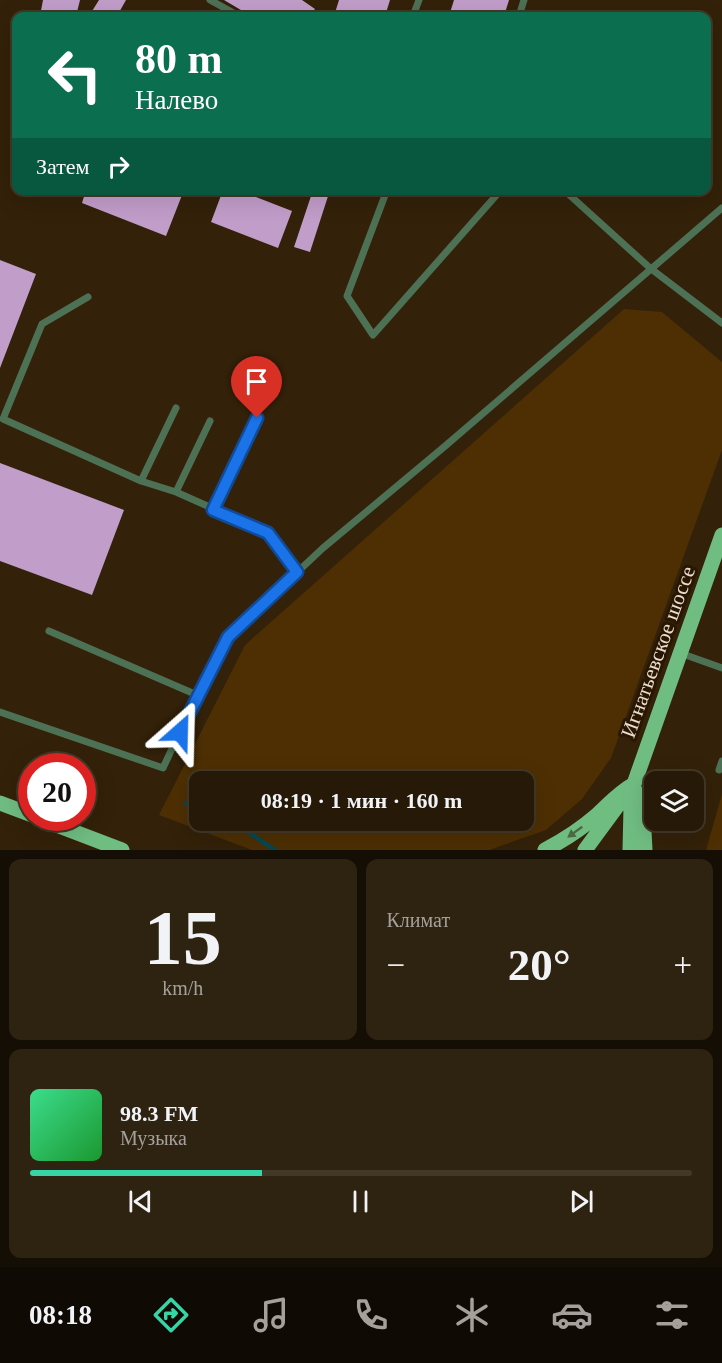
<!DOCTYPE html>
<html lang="ru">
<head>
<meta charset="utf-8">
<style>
  :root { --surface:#261907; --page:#2e2211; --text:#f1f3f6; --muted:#a4a09b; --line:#423828; --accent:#36d4a7 }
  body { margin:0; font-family:"Times New Roman",serif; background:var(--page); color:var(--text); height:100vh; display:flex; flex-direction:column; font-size:22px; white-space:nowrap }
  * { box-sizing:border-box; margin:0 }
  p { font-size:20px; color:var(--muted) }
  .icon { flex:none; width:33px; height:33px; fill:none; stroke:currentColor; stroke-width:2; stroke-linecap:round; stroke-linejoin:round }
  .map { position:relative; height:850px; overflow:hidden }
  .drawer { display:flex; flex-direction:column; gap:9px; padding:9px; background:#150e04; flex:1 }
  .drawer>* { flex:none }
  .banner { position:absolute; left:12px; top:12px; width:699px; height:183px; border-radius:12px; box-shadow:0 6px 24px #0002,0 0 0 2px var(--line); background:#0b6e4f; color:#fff; overflow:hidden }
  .tools { position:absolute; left:644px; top:771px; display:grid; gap:12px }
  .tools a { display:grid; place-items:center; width:60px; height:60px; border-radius:12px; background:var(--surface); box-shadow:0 6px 24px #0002,0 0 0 2px var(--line); font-size:30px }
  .speed { position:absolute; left:18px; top:753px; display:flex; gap:12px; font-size:30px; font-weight:700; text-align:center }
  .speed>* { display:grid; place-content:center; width:78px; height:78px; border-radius:50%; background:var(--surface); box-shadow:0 6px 24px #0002,0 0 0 2px var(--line); line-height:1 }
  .speed .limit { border:9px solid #d22; background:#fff; color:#111 }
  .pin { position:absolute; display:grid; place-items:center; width:51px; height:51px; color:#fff; margin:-62px -26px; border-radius:50% 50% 50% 0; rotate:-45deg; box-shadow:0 0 6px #0007 }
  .pin .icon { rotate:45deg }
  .me { position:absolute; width:66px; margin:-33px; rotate:25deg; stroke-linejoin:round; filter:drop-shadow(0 0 4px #0008) }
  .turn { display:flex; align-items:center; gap:21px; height:126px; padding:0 24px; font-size:27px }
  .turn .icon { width:78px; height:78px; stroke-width:2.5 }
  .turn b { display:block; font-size:42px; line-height:51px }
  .then { display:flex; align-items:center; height:57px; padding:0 24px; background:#0003; gap:12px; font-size:22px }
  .big { font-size:45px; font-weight:700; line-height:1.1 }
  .drawer .widget { flex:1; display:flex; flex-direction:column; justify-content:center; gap:9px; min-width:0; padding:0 21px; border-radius:12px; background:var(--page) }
  .drawer .dial { align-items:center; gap:0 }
  .dial b { font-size:78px; line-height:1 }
  .song { display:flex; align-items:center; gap:18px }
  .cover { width:72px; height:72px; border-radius:9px; background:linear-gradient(135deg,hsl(150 70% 55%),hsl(130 70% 35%)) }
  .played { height:6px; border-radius:3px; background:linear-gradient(90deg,var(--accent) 35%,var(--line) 35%) }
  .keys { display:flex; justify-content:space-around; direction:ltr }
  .heat { display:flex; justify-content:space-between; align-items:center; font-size:33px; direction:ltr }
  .drawer .tiles { flex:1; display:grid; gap:9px; grid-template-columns:1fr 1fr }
  .widget:last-child { grid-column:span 2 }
  .trip { position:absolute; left:189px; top:771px; width:345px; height:60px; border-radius:12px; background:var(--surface); box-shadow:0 6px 24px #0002,0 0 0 2px var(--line); font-weight:700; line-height:60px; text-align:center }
  .tab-bar { display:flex; height:96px; justify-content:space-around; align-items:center; background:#0f0a03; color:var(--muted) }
  .tab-bar .icon { width:42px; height:42px }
  .tab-bar .selected { color:var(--accent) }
  .tab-bar b { font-size:27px; color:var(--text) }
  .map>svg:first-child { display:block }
  .green { fill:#4d2f03; fill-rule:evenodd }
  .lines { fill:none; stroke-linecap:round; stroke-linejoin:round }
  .stream { stroke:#084750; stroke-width:4.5 }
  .building { fill:#c19dca }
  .lane { stroke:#4d7154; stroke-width:7 }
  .primary { stroke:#70bd82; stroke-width:15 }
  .oneway { fill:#4c6a42 }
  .route-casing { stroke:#114b97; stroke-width:15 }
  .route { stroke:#1a73e8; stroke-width:10 }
  .labels { text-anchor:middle; stroke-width:6; stroke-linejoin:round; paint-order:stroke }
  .street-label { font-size:21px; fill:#eaded0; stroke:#291701 }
</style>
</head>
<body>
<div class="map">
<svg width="722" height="850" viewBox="0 0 722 850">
  <rect width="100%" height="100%" fill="#332109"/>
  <path class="green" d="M624 309 662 312 722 362V450L611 758 582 799 546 830 489 850H252L159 815 245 645ZM200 782H524V820H200Z
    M722 794V850H706Z"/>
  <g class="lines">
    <path class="stream" d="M186 803 200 807
      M224 820 251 834 275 850"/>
  </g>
  <path class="building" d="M43 0H80L76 16H40Z
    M99 0H126L117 16H89Z
    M224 0H302L315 9 309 16H251Z
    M339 0H390L385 16H334Z
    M454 0H509L504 16H449Z
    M86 190H184L166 236 82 203Z
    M223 190H238L292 211 278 248 211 222Z
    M313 190H330L310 252 294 247Z
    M0 260 36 274 0 368Z
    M0 463 124 510 92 595 0 561Z"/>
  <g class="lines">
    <path class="lane" d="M210 0 239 16
      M413 16 419 0
      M519 16 524 0
      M387 190 347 296 373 335 501 190
      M564 190 650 268 722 323
      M88 297 42 324 3 419 141 481 176 492 268 533 297 572
      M141 481 176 408
      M176 492 210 421
      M213 510 257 418
      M49 631 197 695 228 637 323 548 444 447 722 208
      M680 653 722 668
      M0 712 163 768 197 695
      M719 770 722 761"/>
    <path class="primary" d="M635 790 643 812 645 850
      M0 803 32 815
      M38 818 122 850
      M545 850C564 840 581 829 597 815 610 803 618 793 634 784
      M585 850 621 801
      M630 850 631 807 634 784 722 535"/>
  </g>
  <defs><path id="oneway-solid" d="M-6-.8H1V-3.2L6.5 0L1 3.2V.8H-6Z" transform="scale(1.5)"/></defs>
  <use class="oneway" href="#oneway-solid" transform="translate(575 832) rotate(144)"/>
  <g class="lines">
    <defs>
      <path id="route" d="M180 732 228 637 297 572 268 533 213 510 257 418"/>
    </defs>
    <use href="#route" class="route-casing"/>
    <use href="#route" class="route"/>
  </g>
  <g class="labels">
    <g class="street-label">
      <text transform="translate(658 652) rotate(-70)" y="7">Игнатьевское шоссе</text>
    </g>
  </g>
</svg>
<div class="tools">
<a><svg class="icon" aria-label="layers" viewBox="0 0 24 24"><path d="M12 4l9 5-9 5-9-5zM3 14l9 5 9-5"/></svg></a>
</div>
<div class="speed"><div class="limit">20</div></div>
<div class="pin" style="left:257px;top:418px;background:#d93025"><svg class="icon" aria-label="arrive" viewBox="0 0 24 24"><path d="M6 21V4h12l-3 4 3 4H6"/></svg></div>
<svg class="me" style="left:180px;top:732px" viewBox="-20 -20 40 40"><path d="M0-17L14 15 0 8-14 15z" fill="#1a73e8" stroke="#fff" stroke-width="4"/></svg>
<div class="trip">08:19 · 1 мин · 160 m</div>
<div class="banner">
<div class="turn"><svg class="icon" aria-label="left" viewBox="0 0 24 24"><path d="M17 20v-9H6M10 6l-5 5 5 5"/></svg><div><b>80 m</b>Налево</div></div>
<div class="then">Затем<svg class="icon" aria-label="right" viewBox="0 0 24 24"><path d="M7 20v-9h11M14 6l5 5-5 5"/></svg></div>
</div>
</div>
<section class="drawer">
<div class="tiles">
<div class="widget dial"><b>15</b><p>km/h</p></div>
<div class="widget"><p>Климат</p>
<div class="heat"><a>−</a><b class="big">20°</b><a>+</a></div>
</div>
<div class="widget">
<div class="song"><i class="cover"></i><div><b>98.3 FM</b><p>Музыка</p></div></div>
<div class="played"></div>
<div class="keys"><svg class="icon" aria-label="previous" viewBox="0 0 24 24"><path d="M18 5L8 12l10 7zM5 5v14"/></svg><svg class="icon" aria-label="pause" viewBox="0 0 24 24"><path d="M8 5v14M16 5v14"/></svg><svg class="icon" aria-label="next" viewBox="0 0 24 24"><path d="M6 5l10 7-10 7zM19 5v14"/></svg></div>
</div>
</div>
</section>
<nav class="tab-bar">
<b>08:18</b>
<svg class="icon selected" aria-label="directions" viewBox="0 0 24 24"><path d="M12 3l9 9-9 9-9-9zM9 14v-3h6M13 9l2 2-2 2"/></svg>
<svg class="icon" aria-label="music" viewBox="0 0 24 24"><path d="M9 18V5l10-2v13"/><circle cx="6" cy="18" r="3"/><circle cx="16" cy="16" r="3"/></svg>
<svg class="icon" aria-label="phone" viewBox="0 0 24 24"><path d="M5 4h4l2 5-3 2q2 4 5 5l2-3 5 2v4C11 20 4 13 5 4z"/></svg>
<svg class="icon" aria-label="climate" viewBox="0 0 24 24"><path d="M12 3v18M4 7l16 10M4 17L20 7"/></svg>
<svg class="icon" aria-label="car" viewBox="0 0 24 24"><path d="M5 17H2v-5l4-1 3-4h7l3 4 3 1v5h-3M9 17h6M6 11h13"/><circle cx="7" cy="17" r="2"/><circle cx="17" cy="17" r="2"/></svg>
<svg class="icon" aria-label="filters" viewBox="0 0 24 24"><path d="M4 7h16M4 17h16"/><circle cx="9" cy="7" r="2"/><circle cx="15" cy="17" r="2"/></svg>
</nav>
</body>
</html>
